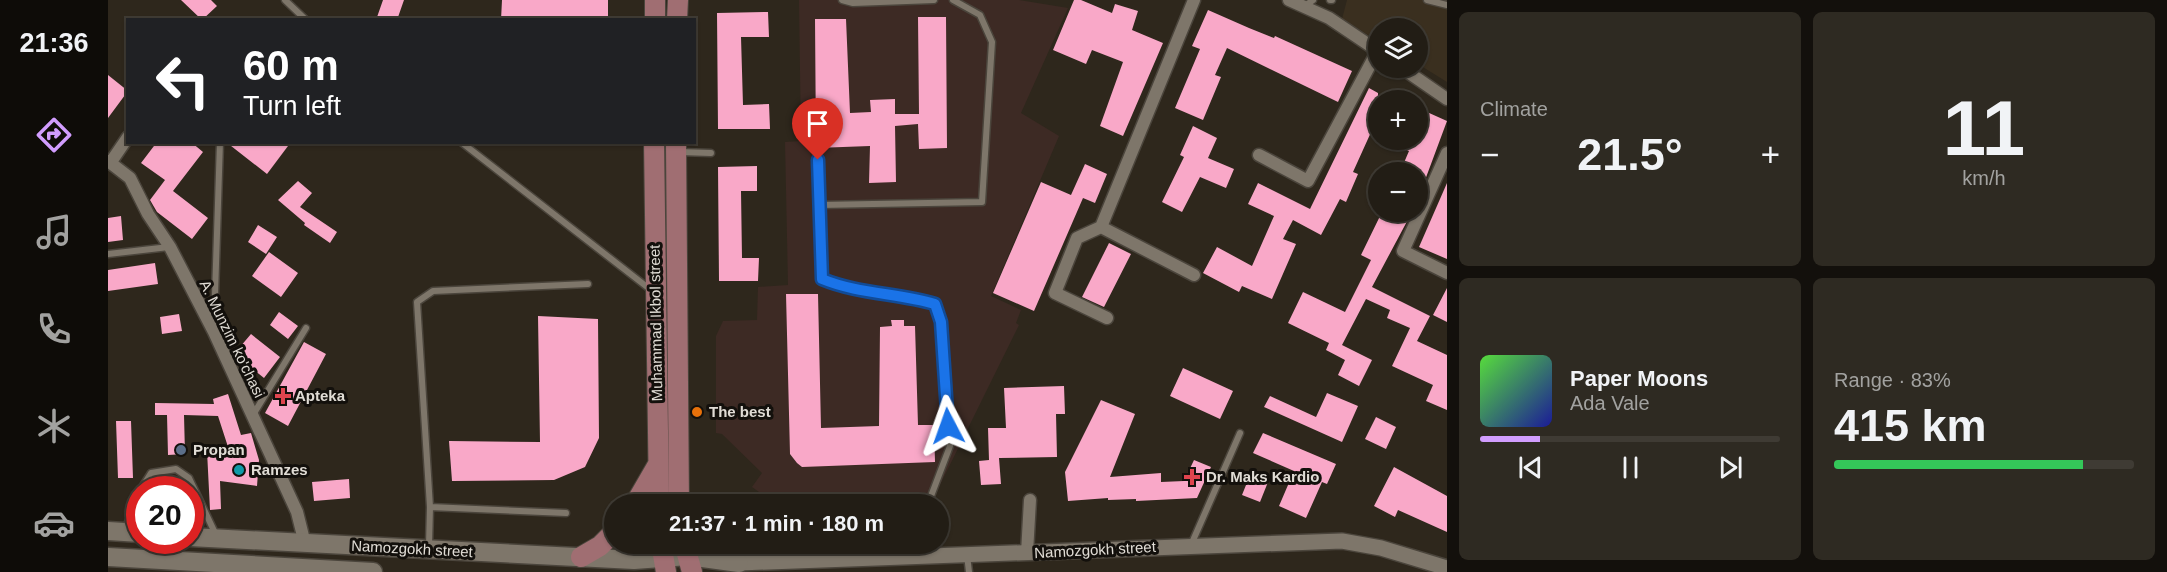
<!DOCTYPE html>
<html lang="en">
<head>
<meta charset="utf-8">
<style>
  :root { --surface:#221d15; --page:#2e2a22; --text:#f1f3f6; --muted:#a2a2a0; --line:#3f3b34; --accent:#d19dfe }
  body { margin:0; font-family:Helvetica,sans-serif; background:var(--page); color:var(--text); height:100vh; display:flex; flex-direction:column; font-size:22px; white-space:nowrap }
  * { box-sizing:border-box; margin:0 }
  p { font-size:20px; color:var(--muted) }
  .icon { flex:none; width:33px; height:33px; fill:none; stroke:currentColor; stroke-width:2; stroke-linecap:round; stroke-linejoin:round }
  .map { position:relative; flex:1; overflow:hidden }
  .side { display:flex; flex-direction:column; gap:12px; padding:12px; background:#13100c; width:720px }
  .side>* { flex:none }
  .guide { position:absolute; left:18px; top:18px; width:570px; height:126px; border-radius:0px; box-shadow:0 2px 4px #0004,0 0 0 2px var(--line); background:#202124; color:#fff; overflow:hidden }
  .controls { position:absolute; left:1260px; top:18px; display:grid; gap:12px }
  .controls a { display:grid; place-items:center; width:60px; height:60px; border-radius:50%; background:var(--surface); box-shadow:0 2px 4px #0004,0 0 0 2px var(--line); font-size:30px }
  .speed { position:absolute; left:18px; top:476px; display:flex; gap:12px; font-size:30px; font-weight:700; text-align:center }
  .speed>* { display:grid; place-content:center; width:78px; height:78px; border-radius:50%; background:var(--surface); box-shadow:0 2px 4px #0004,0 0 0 2px var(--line); line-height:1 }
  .speed .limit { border:9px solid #d22; background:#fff; color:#111 }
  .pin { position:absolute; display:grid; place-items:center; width:51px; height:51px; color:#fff; margin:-62px -26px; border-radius:50% 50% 50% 0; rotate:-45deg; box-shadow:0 0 6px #0007 }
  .pin .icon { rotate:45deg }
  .me { position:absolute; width:66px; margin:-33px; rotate:356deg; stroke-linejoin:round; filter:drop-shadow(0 0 4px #0008) }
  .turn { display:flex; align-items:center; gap:21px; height:126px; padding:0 18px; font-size:27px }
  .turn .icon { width:78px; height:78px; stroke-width:2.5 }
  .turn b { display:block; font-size:42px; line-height:51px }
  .big { font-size:45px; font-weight:800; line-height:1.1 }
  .side .widget { flex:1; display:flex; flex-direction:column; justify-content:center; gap:9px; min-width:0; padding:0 21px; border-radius:9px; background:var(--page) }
  .side .dial { align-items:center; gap:0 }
  .dial b { font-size:78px; line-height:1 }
  .song { display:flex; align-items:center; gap:18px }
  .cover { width:72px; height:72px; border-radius:9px; background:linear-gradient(135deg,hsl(110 70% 55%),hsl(240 70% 35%)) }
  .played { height:6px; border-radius:3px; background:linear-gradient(90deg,var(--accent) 20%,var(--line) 20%) }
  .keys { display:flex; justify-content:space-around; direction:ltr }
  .heat { display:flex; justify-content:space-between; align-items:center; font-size:33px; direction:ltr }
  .charge { height:9px; border-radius:4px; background:linear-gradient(90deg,#34c759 83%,var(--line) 0) }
  .side .tiles { flex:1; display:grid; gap:12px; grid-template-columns:repeat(2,1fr) }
  .trip { position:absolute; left:496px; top:494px; width:345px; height:60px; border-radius:30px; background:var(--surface); box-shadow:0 2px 4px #0004,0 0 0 2px var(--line); font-weight:800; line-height:60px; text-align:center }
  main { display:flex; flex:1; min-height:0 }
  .tab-bar { display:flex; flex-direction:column; width:108px; justify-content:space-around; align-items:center; background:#0e0c08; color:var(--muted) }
  .tab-bar .icon { width:42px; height:42px }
  .tab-bar .selected { color:var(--accent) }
  .tab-bar b { font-size:27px; color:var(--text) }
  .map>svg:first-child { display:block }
  .built { fill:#3a2f1f }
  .education { fill:#3d2a24 }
  .building { fill:#f9a8c8 }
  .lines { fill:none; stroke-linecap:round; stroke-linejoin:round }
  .service-casing { stroke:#4b453c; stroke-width:9 }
  .minor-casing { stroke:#4b453c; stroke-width:15 }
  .tertiary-casing { stroke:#4b453c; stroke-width:18 }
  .secondary-casing { stroke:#4b453c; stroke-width:21 }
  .primary-casing { stroke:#4b453c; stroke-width:22 }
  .service { stroke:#7e766a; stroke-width:6 }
  .minor { stroke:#7e766a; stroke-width:12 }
  .tertiary { stroke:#7e766a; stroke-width:15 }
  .secondary { stroke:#7e766a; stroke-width:18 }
  .primary { stroke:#a06e72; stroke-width:20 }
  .route-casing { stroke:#114b97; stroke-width:15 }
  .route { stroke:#1a73e8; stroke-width:10 }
  .health-dot { fill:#e0444e; stroke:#13100c; stroke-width:2 }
  .food-dot { fill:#e8710a; stroke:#13100c; stroke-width:2 }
  .service-dot { fill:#5c6f8a; stroke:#13100c; stroke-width:2 }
  .culture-dot { fill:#0f9aa8; stroke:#13100c; stroke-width:2 }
  .labels { text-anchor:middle; stroke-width:6; stroke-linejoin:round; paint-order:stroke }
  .street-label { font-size:15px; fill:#e0dcd5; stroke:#13100c }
  .poi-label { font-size:15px; font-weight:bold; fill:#e0dcd5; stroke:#13100c; text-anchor:start }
</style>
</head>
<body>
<main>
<nav class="tab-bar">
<b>21:36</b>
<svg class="icon selected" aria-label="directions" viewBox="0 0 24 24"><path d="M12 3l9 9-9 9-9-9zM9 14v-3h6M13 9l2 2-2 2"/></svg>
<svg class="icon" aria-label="music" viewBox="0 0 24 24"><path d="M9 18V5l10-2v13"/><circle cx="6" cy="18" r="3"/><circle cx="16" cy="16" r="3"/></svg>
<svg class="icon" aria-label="phone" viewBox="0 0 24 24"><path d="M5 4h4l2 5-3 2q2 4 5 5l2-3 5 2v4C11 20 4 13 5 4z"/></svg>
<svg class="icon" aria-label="climate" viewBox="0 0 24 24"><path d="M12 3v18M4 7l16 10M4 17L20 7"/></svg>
<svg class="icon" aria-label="car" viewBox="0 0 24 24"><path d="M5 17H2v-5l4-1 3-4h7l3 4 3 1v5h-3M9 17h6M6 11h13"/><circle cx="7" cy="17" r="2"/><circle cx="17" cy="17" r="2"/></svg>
</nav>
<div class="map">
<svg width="1339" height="572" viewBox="0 0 1339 572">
  <rect width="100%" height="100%" fill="#2e271c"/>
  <path class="built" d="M1239 0H1339V82L1310 64V28H1270V41L1234 19Z"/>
  <path class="education" d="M691 0H911L960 8 913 113 951 136 883 296 913 310 908 323 911 325 826 497 665 502 644 487 654 473 614 434 608 433V336L615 321 649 320 650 287 680 285 677 142 693 141Z"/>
  <path class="building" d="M73 0H103L109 6 94 20Z
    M275 0H296L289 20H268Z
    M394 0H500V20H393Z
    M966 0H973L1004 13 1007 4 1030 11 1024 30 1055 43 1015 136 992 126 1015 62 984 50 978 64 945 50Z
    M1100 10 1141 28 1166 38 1167 36 1244 71 1230 102 1119 48 1107 75 1113 77 1095 120 1067 108 1092 49 1084 46Z
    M660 12 661 37H633L635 105 661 104 662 129H610L609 13Z
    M810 17H838L839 148 811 149 810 124 787 126 788 182 761 183 762 146 708 148 707 19H738L742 113 763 112 762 100 787 99V114H811Z
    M0 75 20 91 0 118Z
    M1261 88 1270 93V133L1264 130 1245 172 1250 174 1238 202 1232 199 1213 235 1185 220 1175 239 1188 244 1164 299 1134 286 1131 292 1095 273 1109 247 1144 266 1166 216 1140 204 1150 183 1202 209Z
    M1310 108 1339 121 1310 199V172H1292L1301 151 1276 140H1310Z
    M1085 126 1109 138 1100 158 1126 169 1118 188 1092 177 1074 212 1054 202 1076 157 1072 155Z
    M49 142H83L95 152 65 191 100 218 84 239 49 212 42 200 57 180 33 163Z
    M118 142H183L159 174Z
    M977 164 999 174 987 203 975 198 926 311 885 293 933 182 963 195Z
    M649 166V191H633L634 258H651L650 281H611L610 167Z
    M190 181 204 193 192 207 229 232 222 243 196 225 197 223 170 200Z
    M1339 183V259L1311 247Z
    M1274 212H1304L1264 287 1322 316 1309 341 1339 355V410L1318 401 1325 385 1284 366 1302 328 1279 318 1282 310 1258 299 1234 345 1264 360 1251 386 1230 375 1237 360 1218 350 1221 343 1180 323 1195 292 1237 312 1263 260 1253 255Z
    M13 216 15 240 0 242V218Z
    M150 225 169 237 158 254 140 242Z
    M1001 243 1023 254 996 307 974 297Z
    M161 252 190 273 173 297 144 276Z
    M47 263 50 284 0 291V270Z
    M1339 288V322L1325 315Z
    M678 294H710L713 428 771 426 772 327 784 326 783 320H796V326H807L810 425H826L827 462 694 467 689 463 682 454Z
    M171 312 190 326 180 339 162 325Z
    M71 314 74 331 54 334 52 317Z
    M430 316 490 319 491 438 477 467 446 480 344 481 341 441 432 442Z
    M143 334 172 357 156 378 126 354Z
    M196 342 218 354 180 426 157 413Z
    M1075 368 1125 391 1112 419 1062 396Z
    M956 386 957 414H948L949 457 891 458 893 484 873 485 871 461 881 460 880 428H898L896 388Z
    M1219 393 1250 406 1234 442 1156 407 1162 396 1208 417Z
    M120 394 133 435 143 433 151 460 149 486 112 481 113 509 102 510 99 451 121 450 110 416 76 415 77 454 60 455 59 415H47V403L106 404 105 399Z
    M993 400 1027 414 1002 477 1053 473V482L1076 481 1086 460 1103 467 1089 498 1028 501V499L1000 500V498L960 501 957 472Z
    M1268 417 1288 427 1278 449 1257 439Z
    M8 421H23L25 478H10Z
    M1155 433 1228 464 1219 484 1214 482 1198 518 1171 506 1186 471 1145 453Z
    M1286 467 1339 496V532L1290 510 1287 517 1266 506Z
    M1142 475 1160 482 1152 502 1134 495Z
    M241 479 242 498 206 501 204 482Z"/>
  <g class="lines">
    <defs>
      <path id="service" d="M177 0 198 20
        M734 0 745 3 826 0
        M1222 0H1224
        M1319 0 1339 5
        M1197 6 1205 0
        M353 142 543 290
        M572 152 603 153
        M710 160 714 279C750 294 790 293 827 304L833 322 842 446 820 504
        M711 205 874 202 884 42 872 15 845 0
        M0 254 61 247
        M106 325 112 142
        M145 415 198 328
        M33 489 43 473 68 469 81 478 108 535
        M322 507 309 302 325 291 480 284
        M17 530 32 492
        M1083 545 1132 433
        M321 546 322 507 458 513
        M805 555 808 543
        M859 555 861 572"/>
      <path id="minor" d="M1181 0 1221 18 1270 51
        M1294 68 1339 99
        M1339 153 1295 251 1339 273
        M1151 155 1200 181 1270 50
        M0 161 22 178 40 214 62 247 106 332 189 512 197 544
        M3 162 20 137
        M993 227 1086 275
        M999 318 947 293 969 238 993 227 1086 0
        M919 553 922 500"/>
      <path id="tertiary" d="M631 563 1234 541 1273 548 1339 568"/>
      <path id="secondary" d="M0 531 32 533
        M82 537 526 560 580 556 631 563
        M0 557 265 572"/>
      <path id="primary" d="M547 20V0
        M569 20 570 0
        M546 142 551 504
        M568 142 571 504
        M527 504 549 466
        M553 543 558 572
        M576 543 584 572
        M473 557 492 546 507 531"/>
    </defs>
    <use href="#service" class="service-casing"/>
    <use href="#minor" class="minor-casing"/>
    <use href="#tertiary" class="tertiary-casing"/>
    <use href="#secondary" class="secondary-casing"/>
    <use href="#primary" class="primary-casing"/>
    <use href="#service" class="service"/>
    <use href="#minor" class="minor"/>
    <use href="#tertiary" class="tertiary"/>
    <use href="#secondary" class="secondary"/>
    <use href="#primary" class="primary"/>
  </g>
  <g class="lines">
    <defs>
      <path id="route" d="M710 160 714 279C750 294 790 293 827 304L833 322 840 426"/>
    </defs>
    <use href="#route" class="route-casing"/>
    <use href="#route" class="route"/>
  </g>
  <g class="health-dot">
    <path d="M172 387h6v6h6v6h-6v6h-6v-6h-6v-6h6z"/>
    <path d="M1081 468h6v6h6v6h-6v6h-6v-6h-6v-6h6z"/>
  </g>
  <circle class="food-dot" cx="589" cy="412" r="6"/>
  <circle class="service-dot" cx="73" cy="450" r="6"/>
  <circle class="culture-dot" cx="131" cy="470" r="6"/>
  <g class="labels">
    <g class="street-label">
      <text transform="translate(548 323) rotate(-91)" y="5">Muhammad Ikbol street</text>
      <text transform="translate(124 339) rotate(64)" y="5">A. Munzim ko'chasi</text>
      <text transform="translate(304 549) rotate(3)" y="5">Namozgokh street</text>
      <text transform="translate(987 550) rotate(-3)" y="5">Namozgokh street</text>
    </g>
    <g class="poi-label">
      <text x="187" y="401">Apteka</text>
      <text x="601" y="417">The best</text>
      <text x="85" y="455">Propan</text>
      <text x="143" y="475">Ramzes</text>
      <text x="1098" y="482">Dr. Maks Kardio</text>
    </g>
  </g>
</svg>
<div class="controls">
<a><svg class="icon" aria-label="layers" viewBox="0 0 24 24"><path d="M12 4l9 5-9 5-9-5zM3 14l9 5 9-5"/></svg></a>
<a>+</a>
<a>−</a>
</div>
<div class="speed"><div class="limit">20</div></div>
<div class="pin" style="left:710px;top:160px;background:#d93025"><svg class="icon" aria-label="arrive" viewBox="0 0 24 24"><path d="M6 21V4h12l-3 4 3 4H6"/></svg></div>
<svg class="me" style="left:840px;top:426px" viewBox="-20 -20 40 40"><path d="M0-17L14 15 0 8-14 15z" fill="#1a73e8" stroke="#fff" stroke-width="4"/></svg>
<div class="trip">21:37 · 1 min · 180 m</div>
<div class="guide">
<div class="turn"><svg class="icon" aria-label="left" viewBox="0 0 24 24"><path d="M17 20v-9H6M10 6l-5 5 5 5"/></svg><div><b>60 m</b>Turn left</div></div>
</div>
</div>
<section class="side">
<div class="tiles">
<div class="widget"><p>Climate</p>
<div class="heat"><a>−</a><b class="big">21.5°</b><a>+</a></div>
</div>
<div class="widget dial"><b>11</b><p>km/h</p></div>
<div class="widget">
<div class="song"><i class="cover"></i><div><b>Paper Moons</b><p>Ada Vale</p></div></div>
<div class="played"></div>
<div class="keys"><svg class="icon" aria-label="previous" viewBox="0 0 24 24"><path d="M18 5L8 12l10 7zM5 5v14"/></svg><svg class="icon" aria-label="pause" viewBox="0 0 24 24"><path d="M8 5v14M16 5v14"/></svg><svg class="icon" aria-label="next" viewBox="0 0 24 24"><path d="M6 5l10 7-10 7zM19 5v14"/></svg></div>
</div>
<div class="widget"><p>Range · 83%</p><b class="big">415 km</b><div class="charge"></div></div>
</div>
</section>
</main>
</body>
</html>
